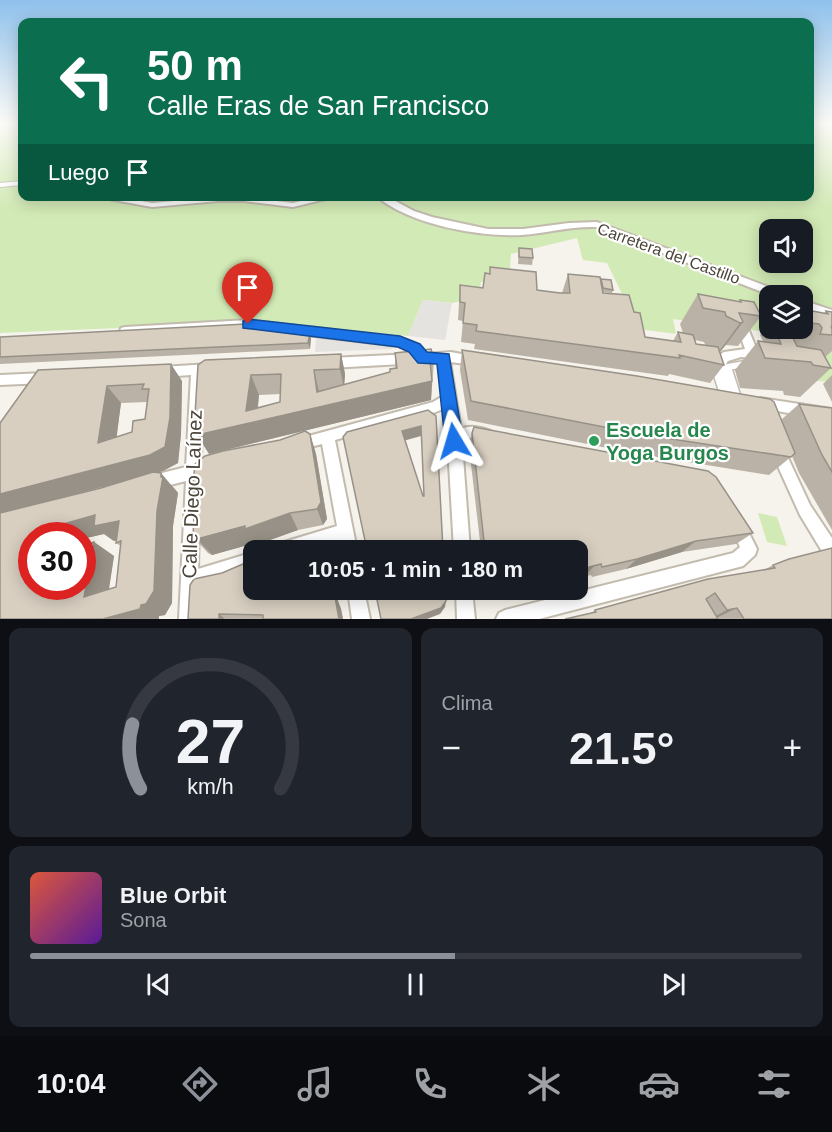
<!DOCTYPE html>
<html lang="es">
<head>
<meta charset="utf-8">
<style>
  :root { --surface:#171b24; --page:#20242c; --text:#f1f3f6; --muted:#9ea1a6; --line:#363941; --accent:#8c9099 }
  body { margin:0; font-family:Arial,sans-serif; background:var(--page); color:var(--text); height:100vh; display:flex; flex-direction:column; font-size:22px; white-space:nowrap }
  * { box-sizing:border-box; margin:0 }
  p { font-size:20px; color:var(--muted) }
  .icon { flex:none; width:33px; height:33px; fill:none; stroke:currentColor; stroke-width:2; stroke-linecap:round; stroke-linejoin:round }
  .map { position:relative; height:619px; overflow:hidden }
  .panel { display:flex; flex-direction:column; gap:9px; padding:9px; background:#0d0f14; flex:1 }
  .panel>* { flex:none }
  .top-card { position:absolute; left:18px; top:18px; width:796px; height:183px; border-radius:12px; box-shadow:0 3px 15px #0003; background:#0b6e4f; color:#fff; overflow:hidden }
  .buttons { position:absolute; left:759px; top:219px; display:grid; gap:12px }
  .buttons a { display:grid; place-items:center; width:54px; height:54px; border-radius:12px; background:var(--surface); box-shadow:0 3px 15px #0003; font-size:30px }
  .speed { position:absolute; left:18px; top:522px; display:flex; gap:12px; font-size:30px; font-weight:700; text-align:center }
  .speed>* { display:grid; place-content:center; width:78px; height:78px; border-radius:50%; background:var(--surface); box-shadow:0 3px 15px #0003; line-height:1 }
  .speed .limit { border:9px solid #d22; background:#fff; color:#111 }
  .pin { position:absolute; display:grid; place-items:center; width:51px; height:51px; color:#fff; margin:-62px -26px; border-radius:50% 50% 50% 0; rotate:-45deg; box-shadow:0 0 6px #0007 }
  .pin .icon { rotate:45deg }
  .me { position:absolute; width:66px; margin:-33px; rotate:353deg; stroke-linejoin:round; filter:drop-shadow(0 0 4px #0008) }
  .turn { display:flex; align-items:center; gap:21px; height:126px; padding:0 30px; font-size:27px }
  .turn .icon { width:78px; height:78px; stroke-width:2.5 }
  .turn b { display:block; font-size:42px; line-height:51px }
  .then { display:flex; align-items:center; height:57px; padding:0 30px; background:#0003; gap:12px; font-size:22px }
  .big { font-size:45px; font-weight:600; line-height:1.1 }
  .panel .tile { flex:1; display:flex; flex-direction:column; justify-content:center; gap:9px; min-width:0; padding:0 21px; border-radius:12px; background:var(--page) }
  .panel .dial { align-items:center; gap:0 }
  .dial svg { height:156px; overflow:visible; fill:none; stroke:var(--line); stroke-width:7; stroke-linecap:round; text-anchor:middle }
  .dial text { fill:var(--text); stroke:none }
  .song { display:flex; align-items:center; gap:18px }
  .cover { width:72px; height:72px; border-radius:9px; background:linear-gradient(135deg,hsl(10 70% 55%),hsl(270 70% 35%)) }
  .played { height:6px; border-radius:3px; background:linear-gradient(90deg,var(--accent) 55%,var(--line) 55%) }
  .keys { display:flex; justify-content:space-around; direction:ltr }
  .heat { display:flex; justify-content:space-between; align-items:center; font-size:33px; direction:ltr }
  .panel .tiles { flex:1; display:grid; gap:9px; grid-template-columns:1fr 1fr }
  .tile:last-child { grid-column:span 2 }
  .trip { position:absolute; left:243px; top:540px; width:345px; height:60px; border-radius:12px; background:var(--surface); box-shadow:0 3px 15px #0003; font-weight:600; line-height:60px; text-align:center }
  .tabs { display:flex; height:96px; justify-content:space-around; align-items:center; background:#090b0e; color:var(--muted) }
  .tabs .icon { width:42px; height:42px }
  .tabs .selected { color:var(--accent) }
  .tabs b { font-size:27px; color:var(--text) }
  .map>svg:first-child { display:block }
  .green { fill:#d2eab5; fill-rule:evenodd }
  .parking { fill:#e5e3e0 }
  .lines { fill:none; stroke-linecap:round; stroke-linejoin:round }
  .lane-far1-casing { stroke:#c2bbae; stroke-width:6 }
  .lane-casing { stroke:#c2bbae; stroke-width:9 }
  .street-casing { stroke:#c2bbae; stroke-width:4 }
  .lane-far1 { stroke:#fff; stroke-width:4 }
  .lane { stroke:#fff; stroke-width:6 }
  .street { fill:#fff; fill-rule:evenodd }
  .wall { fill:#bab2a6; fill-rule:evenodd }
  .shaded-wall { fill:#979187 }
  .building { fill:#d8cfc1; stroke:#979187; stroke-width:1.5; fill-rule:evenodd }
  .route { fill:#1a73e8; stroke:#114b97; stroke-width:1.5 }
  .leisure-dot { fill:#2e9e5b; stroke:#fff; stroke-width:2 }
  .labels { text-anchor:middle; stroke-width:4.5; stroke-linejoin:round; paint-order:stroke }
  .street-label { font-size:16px; fill:#4b4439; stroke:#fff }
  .near-leisure-label { font-size:20px; font-weight:bold; fill:#27864d; stroke:#fff; text-anchor:start }
  .near-street-label { font-size:20px; fill:#4b4439; stroke:#fff }
</style>
</head>
<body>
<div class="map">
<svg width="832" height="619" viewBox="0 0 832 619">
  <rect width="100%" height="100%" fill="#f6f3ec"/>
  <path class="green" d="M0 123H22V196H810V123H832V382L805 380 746 359 810 369 815 339 673 319 676 334 639 329 607 263 583 260 577 238 511 254 509 284 481 282 479 298 452 303 423 300 408 336 260 322 0 333ZM770 230H802V262H770ZM770 296H802V328H770Z
    M758 513 777 517 787 546 767 542Z"/>
  <path class="parking" d="M423 300 452 303 445 340 408 336Z
    M316 338 393 345 392 349 315 352Z"/>
  <g class="lines">
    <defs>
      <path id="lane-far1" d="M0 185 22 183"/>
      <path id="lane" d="M715 369 724 397
        M738 398 728 367 745 364"/>
      <path id="street" d="M92 196H114L152 203 218 197H244L293 203 321 196H338L293 207 244 201H218L152 207Z
        M376 196H386L414 211 432 217 488 229H523L569 223 597 222 787 294 788 296H772L596 227C571 226 547 233 522 235 478 237 411 225 376 196Z
        M802 300 832 310V318L802 307Z
        M248 320 400 338 418 345 426 354 451 352 477 357 479 360 477 363 473 365 450 362 461 429C469 425 482 427 491 431L493 435 491 439 486 441 469 438 462 443 470 550H454L447 429 445 408 436 412 335 440 357 550H341L339 541 308 550H276L278 544 284 542 337 526 322 444 299 450 294 448 292 444 294 440 433 402 443 396 439 362 330 368 326 366 324 363 326 360 330 358 413 354 410 351 398 346 248 328 125 335 121 334 120 331 121 328 125 327Z
        M743 325 747 326 757 350 764 352 766 355 764 358 760 359 741 357 728 361 726 364 738 398 736 402 732 403 728 402 726 398 715 367 706 358 708 355 712 353 718 356 724 352 745 349 738 329 739 326Z
        M209 364 213 366 215 369 213 372 203 374 201 463 208 461 213 463 215 468 213 473 200 477 198 569 254 552V568L198 586 197 619H179L186 481 154 489 149 487 147 482 149 477 154 475 186 467 191 375 162 377 158 375 156 372 158 369 162 367Z
        M45 373 49 375 51 378 49 381 45 383 0 385V375Z
        M761 398 832 409V421L761 408 757 407 755 403 757 399Z
        M778 445 783 447 810 505 832 538V560L826 558 800 515 771 451 773 447Z
        M738 518 743 521 757 549 755 555 743 566 539 619H496L499 613 505 610 733 553 740 547 730 526 733 521Z
        M348 590H364L370 619H352Z
        M456 590H472L475 619H457Z"/>
    </defs>
    <use href="#lane-far1" class="lane-far1-casing"/>
    <use href="#lane" class="lane-casing"/>
    <use href="#street" class="street-casing"/>
    <use href="#lane-far1" class="lane-far1"/>
    <use href="#lane" class="lane"/>
    <use href="#street" class="street"/>
  </g>
  <path class="wall" d="M519 248 533 258 532 265 518 264Z
    M568 274 601 279 613 290 612 293 603 292 634 312 645 337 673 341 678 332 683 333 680 324 698 294 738 302 740 300 761 316 738 346 726 345 719 352 724 365 710 383 669 374 668 376 474 349 475 344 461 342 463 321 458 320 460 285 483 288 537 290 562 293ZM695 340 704 342 706 346 696 344Z
    M802 309 824 313 826 311 832 312V351L825 357 831 368 800 397 784 395 783 391 740 388 735 370 758 341H763L760 335 770 324V328H802Z
    M0 337 311 338 310 349 0 364Z
    M462 350 781 420 799 404 832 408V530L799 473 792 456 769 475 632 453 468 420 460 370Z
    M395 353 434 360 431 400 209 454 198 365 341 354 345 374 344 385 390 372 395 368ZM281 394 280 402 258 408 259 395Z
    M38 370 182 381 181 434 178 463 163 471 157 472 175 489 178 493 173 526 172 603 165 615 159 616V619H0ZM147 402 145 419 132 432 116 437 121 403ZM116 483 101 488 57 499ZM104 534 114 541 117 540 116 543 121 546 116 587 109 589 114 556 94 542 32 586V536L82 539Z
    M832 375V402L823 384Z
    M472 433 753 533 736 544 682 552 626 569 592 577 591 575 578 578V550H481L469 447Z
    M310 434 316 454 327 519 323 525 298 530 256 545 255 543 212 555 208 553 193 537 194 496 192 492Z
    M250 561 252 564 254 590H337L338 601 341 609 343 619H188L222 573Z
    M773 565 832 619H565L591 613 595 610 764 570Z
    M485 590H535L519 594H486Z"/>
  <path class="shaded-wall" d="M743 322 721 351 718 353 740 323Z
    M310 332 311 338 310 349 308 343Z
    M341 354 345 374 344 389 340 369Z
    M171 364 182 381 181 434 178 463 163 471 0 514V494L150 455Z
    M314 370 322 406 432 381 431 400 209 454 197 435 251 375 259 395 256 421 317 392Z
    M107 386 121 403 114 458 98 443Z
    M421 426V436L403 441 402 431Z
    M310 434 316 454 327 519 323 525 317 509Z
    M161 473 178 493 173 526 172 603 165 615 159 616V619H103L157 511Z
    M290 513 298 530 256 545 255 543 212 555 197 539Z
    M95 515 119 521 137 536 114 541 104 534 82 539V536H47L49 528Z
    M696 541 682 552 626 569 637 559Z
    M94 542 114 556 106 608 84 597Z
    M594 566 585 576 578 578V570Z
    M332 590H337L338 601 341 609 343 619H339L333 597Z
    M522 590H535L519 594Z
    M446 601 445 607 440 614 427 619H411Z
    M737 608 714 619H710L727 610Z
    M219 614 225 619H219Z"/>
  <path class="building" d="M519 248 532 249 533 258 519 257Z
    M490 267 536 272 537 290 560 293H570L568 274 600 277 603 293 629 295 634 312 640 313 645 337 681 342 678 332 693 335 696 344 718 347 724 365 679 355 680 358 476 331 477 325 463 323 465 303 460 302V285L483 288 485 273 490 274Z
    M601 279 611 280 613 290 603 288Z
    M698 294 741 302 740 300 754 302 761 316 739 313 743 322 740 323 726 316 725 312 703 308Z
    M802 309 828 314 826 311 832 312V327L831 326 832 329V335L820 334 822 328 819 324 802 322Z
    M246 324 310 332 308 343 0 357V337Z
    M777 334 792 336 797 346 821 350 831 368 813 365 811 362 765 358 758 341 781 344Z
    M431 349 434 360 430 361 432 381 197 435 195 415 198 365 205 360 341 354 340 369 314 370 317 392 390 372V369L397 368 395 353ZM281 374 280 402 246 411 251 375Z
    M462 350 637 376 770 399 774 402 795 453 791 457 645 435 471 401Z
    M171 364 170 417 165 447 150 455 0 494V423L38 370ZM144 384 142 389H149L145 419 133 421 132 432 98 443 107 386Z
    M799 404 832 408V472L822 455Z
    M428 410 436 416 443 550H367L343 437 347 432ZM421 426 424 496H423L402 431Z
    M474 427 708 471 716 477 753 533 696 541 637 559 602 567 601 564 578 570V550H485L472 433Z
    M305 431 310 434 321 502 317 509 290 513 245 529V526L197 539 193 537 195 491 192 492 195 464 205 456 223 451 280 440Z
    M153 472 161 473V477H163L157 511 154 591 146 604 141 605 140 609 103 619H0V513L101 488ZM95 515 94 526 119 521 116 543 121 541 116 587 84 597 94 542 82 545V586H32V536H47L49 528Z
    M316 541 317 544 324 541 326 549 328 548V550H293Z
    M832 548V619H744L737 608 727 610 715 593 706 599 718 619H565L596 612 595 610 708 579 775 568 773 565 789 559Z
    M250 561 251 564 254 563V590H332L333 597H335L339 619H263V615L219 614V619H188L190 585 194 579 222 573Z
    M375 590H445L446 601 441 608 411 619H381Z"/>
  <linearGradient id="sky" x2="0" y2="1"><stop stop-color="#8fc1ec"/><stop offset="0.59" stop-color="#fbfaf6"/><stop offset="1" stop-color="#fbfaf6" stop-opacity="0"/></linearGradient>
  <rect width="832" height="209" fill="url(#sky)"/>
  <path class="route" d="M248 319 400 336 420 344 427 352 449 354 463 441 460 446 454 449 448 446 445 441 437 364 418 363 409 352 398 347 243 328V321Z"/>
  <circle class="leisure-dot" cx="594" cy="441" r="6"/>
  <g class="labels">
    <g class="street-label">
      <text transform="translate(669 253) rotate(20)" y="6">Carretera del Castillo</text>
    </g>
    <g class="near-leisure-label">
      <text x="606" y="437">Escuela de<tspan x="606" dy="23">Yoga Burgos</tspan></text>
    </g>
    <g class="near-street-label">
      <text transform="translate(192 494) rotate(-88)" y="7">Calle Diego Laínez</text>
    </g>
  </g>
</svg>
<div class="buttons">
<a><svg class="icon" aria-label="sound" viewBox="0 0 24 24"><path d="M4 9h4l5-4v14l-5-4H4zM17 9q2 3 0 6"/></svg></a>
<a><svg class="icon" aria-label="layers" viewBox="0 0 24 24"><path d="M12 4l9 5-9 5-9-5zM3 14l9 5 9-5"/></svg></a>
</div>
<div class="speed"><div class="limit">30</div></div>
<div class="pin" style="left:248px;top:324px;background:#d93025"><svg class="icon" aria-label="arrive" viewBox="0 0 24 24"><path d="M6 21V4h12l-3 4 3 4H6"/></svg></div>
<svg class="me" style="left:454px;top:441px" viewBox="-20 -20 40 40"><path d="M0-17L14 15 0 8-14 15z" fill="#1a73e8" stroke="#fff" stroke-width="4"/></svg>
<div class="trip">10:05 · 1 min · 180 m</div>
<div class="top-card">
<div class="turn"><svg class="icon" aria-label="left" viewBox="0 0 24 24"><path d="M17 20v-9H6M10 6l-5 5 5 5"/></svg><div><b>50 m</b>Calle Eras de San Francisco</div></div>
<div class="then">Luego<svg class="icon" aria-label="arrive" viewBox="0 0 24 24"><path d="M6 21V4h12l-3 4 3 4H6"/></svg></div>
</div>
</div>
<section class="panel">
<div class="tiles">
<div class="tile dial"><svg viewBox="0 0 100 80">
<path d="M14 69A42 42 0 1 1 86 69"/>
<path d="M14 69A42 42 0 0 1 10 36" stroke="#8c9099"/>
<text x="50" y="56" font-size="32" font-weight="700">27</text>
<text x="50" y="72" font-size="11">km/h</text>
</svg></div>
<div class="tile"><p>Clima</p>
<div class="heat"><a>−</a><b class="big">21.5°</b><a>+</a></div>
</div>
<div class="tile">
<div class="song"><i class="cover"></i><div><b>Blue Orbit</b><p>Sona</p></div></div>
<div class="played"></div>
<div class="keys"><svg class="icon" aria-label="previous" viewBox="0 0 24 24"><path d="M18 5L8 12l10 7zM5 5v14"/></svg><svg class="icon" aria-label="pause" viewBox="0 0 24 24"><path d="M8 5v14M16 5v14"/></svg><svg class="icon" aria-label="next" viewBox="0 0 24 24"><path d="M6 5l10 7-10 7zM19 5v14"/></svg></div>
</div>
</div>
</section>
<nav class="tabs">
<b>10:04</b>
<svg class="icon selected" aria-label="directions" viewBox="0 0 24 24"><path d="M12 3l9 9-9 9-9-9zM9 14v-3h6M13 9l2 2-2 2"/></svg>
<svg class="icon" aria-label="music" viewBox="0 0 24 24"><path d="M9 18V5l10-2v13"/><circle cx="6" cy="18" r="3"/><circle cx="16" cy="16" r="3"/></svg>
<svg class="icon" aria-label="phone" viewBox="0 0 24 24"><path d="M5 4h4l2 5-3 2q2 4 5 5l2-3 5 2v4C11 20 4 13 5 4z"/></svg>
<svg class="icon" aria-label="climate" viewBox="0 0 24 24"><path d="M12 3v18M4 7l16 10M4 17L20 7"/></svg>
<svg class="icon" aria-label="car" viewBox="0 0 24 24"><path d="M5 17H2v-5l4-1 3-4h7l3 4 3 1v5h-3M9 17h6M6 11h13"/><circle cx="7" cy="17" r="2"/><circle cx="17" cy="17" r="2"/></svg>
<svg class="icon" aria-label="filters" viewBox="0 0 24 24"><path d="M4 7h16M4 17h16"/><circle cx="9" cy="7" r="2"/><circle cx="15" cy="17" r="2"/></svg>
</nav>
</body>
</html>
